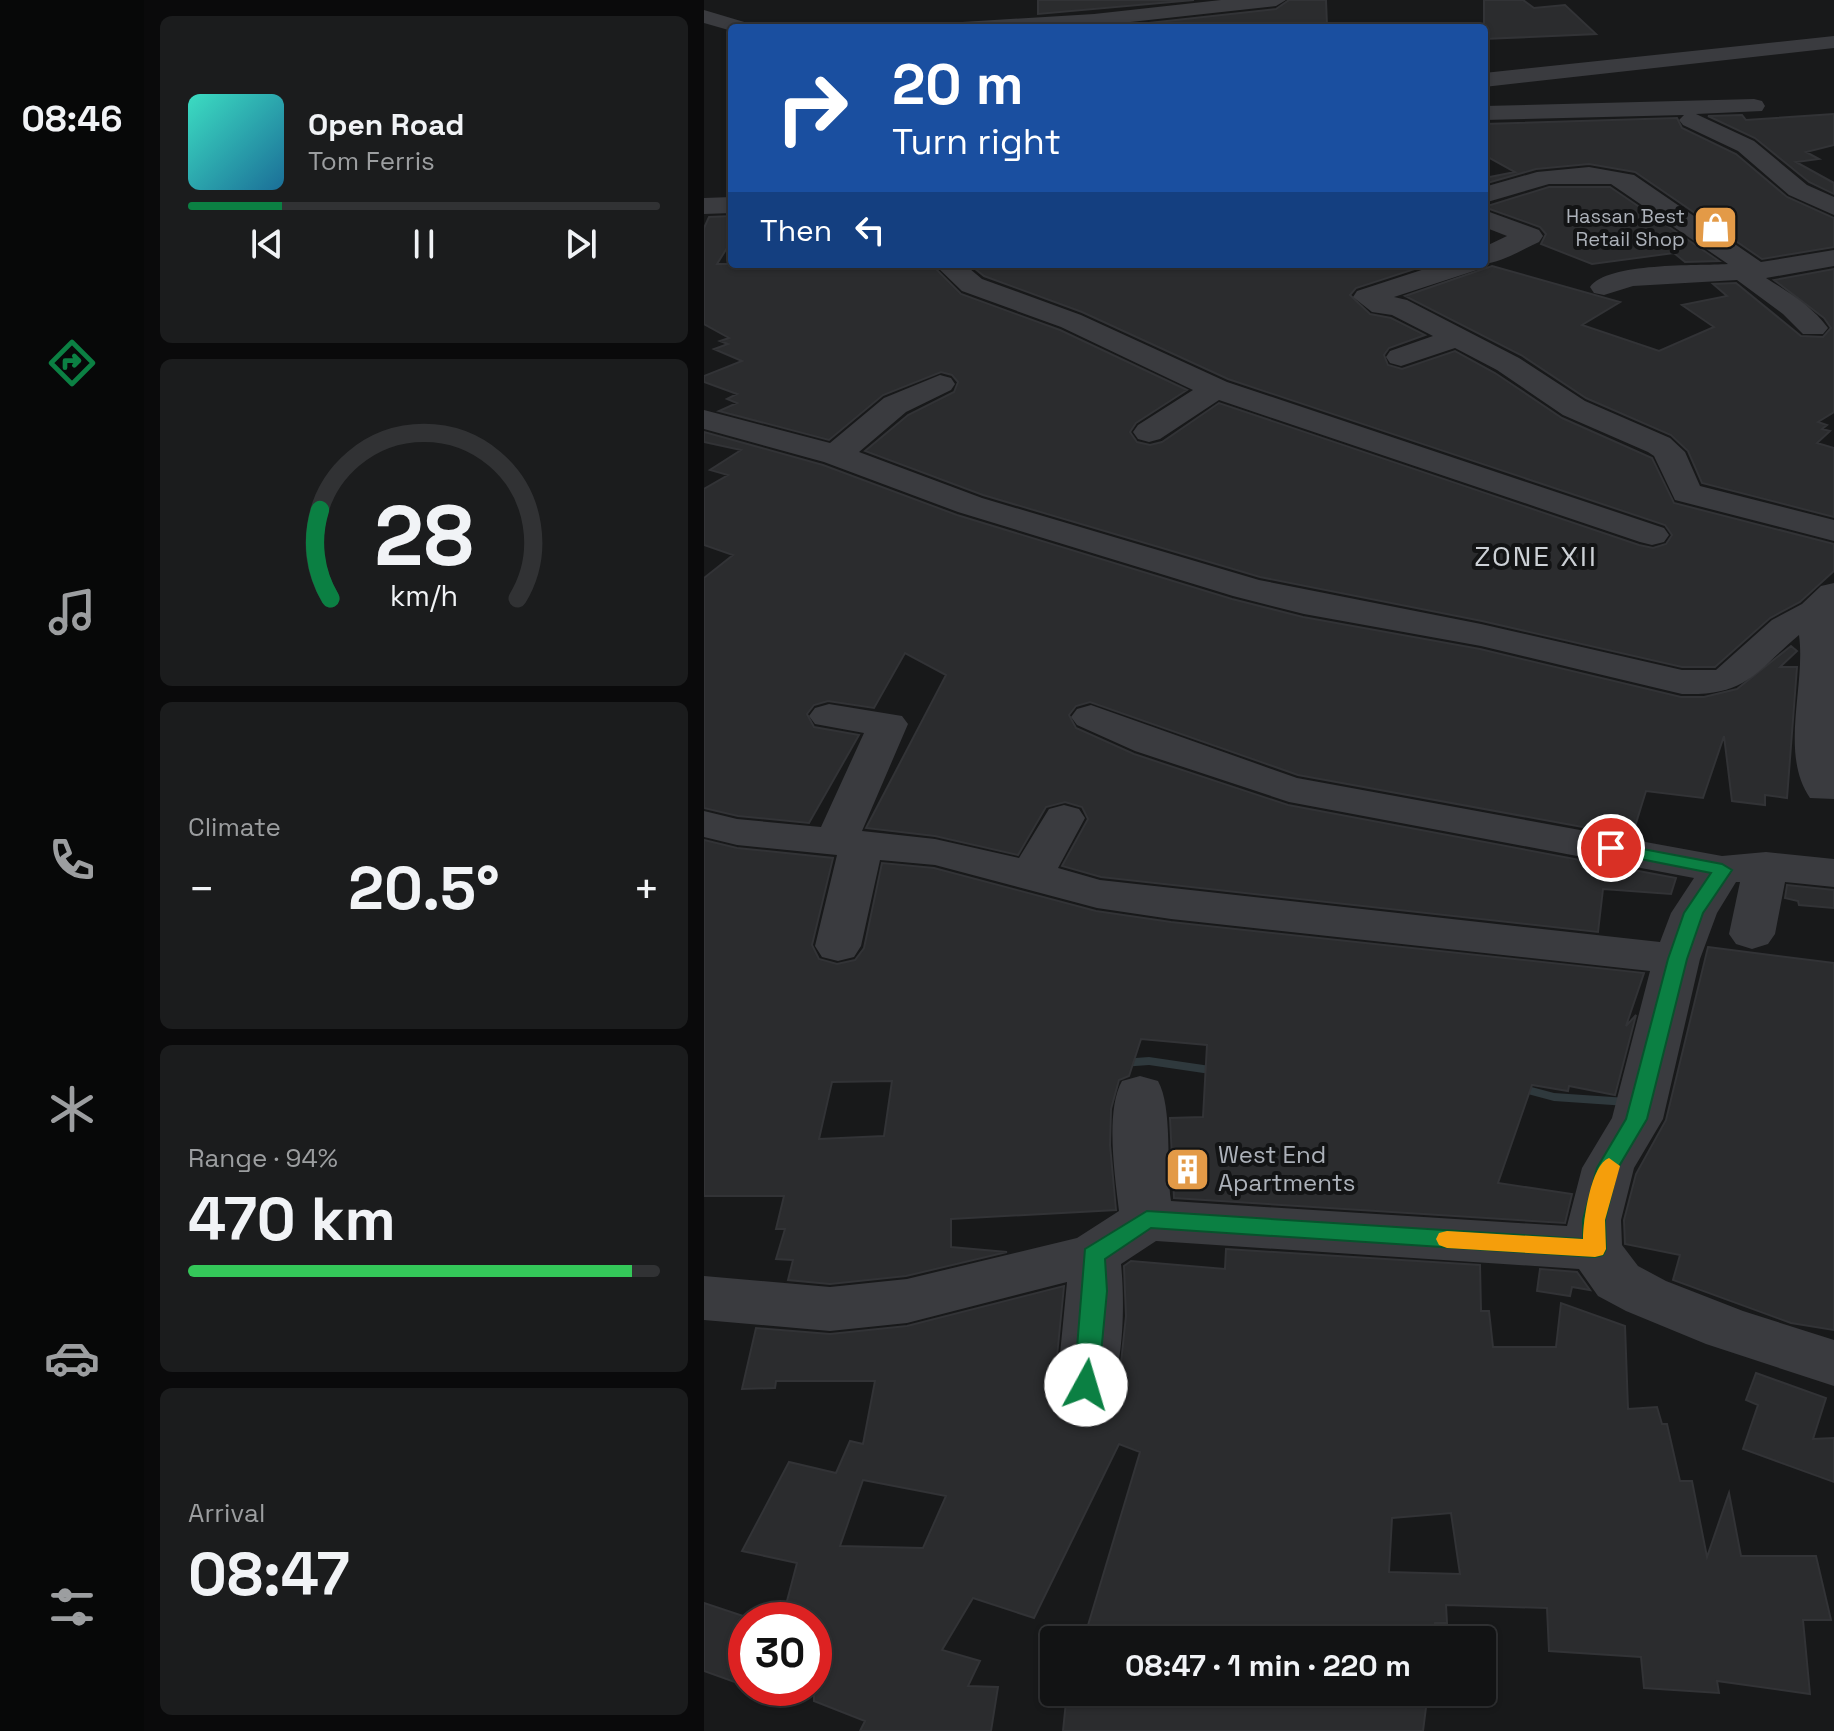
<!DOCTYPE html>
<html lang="en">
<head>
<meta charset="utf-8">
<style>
  :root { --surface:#121314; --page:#1b1c1d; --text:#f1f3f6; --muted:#9c9ea0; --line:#313234; --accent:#0b8043 }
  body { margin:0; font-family:"Space Grotesk",sans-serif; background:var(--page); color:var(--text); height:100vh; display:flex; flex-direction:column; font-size:30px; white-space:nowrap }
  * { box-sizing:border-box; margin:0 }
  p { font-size:26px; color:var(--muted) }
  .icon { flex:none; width:44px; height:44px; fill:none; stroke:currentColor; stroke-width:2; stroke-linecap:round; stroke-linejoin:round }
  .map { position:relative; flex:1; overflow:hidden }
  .drawer { display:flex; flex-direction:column; gap:16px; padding:16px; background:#0a0a0b; width:560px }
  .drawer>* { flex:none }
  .guide { position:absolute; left:24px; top:24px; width:760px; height:244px; border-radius:8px; box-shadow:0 2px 6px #0004,0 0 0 2px var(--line); background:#1a4fa0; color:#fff; overflow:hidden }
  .speed { position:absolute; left:24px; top:1602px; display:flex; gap:16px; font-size:40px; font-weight:700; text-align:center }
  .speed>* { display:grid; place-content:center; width:104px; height:104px; border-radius:50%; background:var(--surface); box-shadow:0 2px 6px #0004,0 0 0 2px var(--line); line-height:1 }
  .speed .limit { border:12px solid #d22; background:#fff; color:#111 }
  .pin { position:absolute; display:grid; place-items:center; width:68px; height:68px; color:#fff; margin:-34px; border:4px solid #fff; border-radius:50%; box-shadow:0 2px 8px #0007 }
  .me { position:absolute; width:88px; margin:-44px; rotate:6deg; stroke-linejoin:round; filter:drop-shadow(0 0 6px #0008) }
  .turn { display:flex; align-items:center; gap:28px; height:168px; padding:0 32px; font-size:36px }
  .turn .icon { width:104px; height:104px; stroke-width:2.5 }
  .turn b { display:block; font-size:56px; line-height:68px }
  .then { display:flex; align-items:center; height:76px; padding:0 32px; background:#0003; gap:16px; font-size:30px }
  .big { font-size:60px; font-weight:700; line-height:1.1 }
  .drawer .widget { flex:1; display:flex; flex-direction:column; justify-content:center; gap:12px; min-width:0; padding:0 28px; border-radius:12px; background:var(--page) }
  .drawer .dial { align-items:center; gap:0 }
  .dial svg { height:208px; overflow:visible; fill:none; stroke:var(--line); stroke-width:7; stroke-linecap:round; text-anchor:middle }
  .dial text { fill:var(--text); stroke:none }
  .song { display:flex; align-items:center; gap:24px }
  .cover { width:96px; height:96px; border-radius:12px; background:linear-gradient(135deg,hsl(170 70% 55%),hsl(200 70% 35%)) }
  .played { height:8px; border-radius:4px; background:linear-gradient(90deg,var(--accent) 20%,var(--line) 20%) }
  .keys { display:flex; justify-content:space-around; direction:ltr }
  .heat { display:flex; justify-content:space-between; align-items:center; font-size:44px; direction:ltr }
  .charge { height:12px; border-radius:6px; background:linear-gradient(90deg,#34c759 94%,var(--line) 0) }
  .trip { position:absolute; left:336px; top:1626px; width:456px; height:80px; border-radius:8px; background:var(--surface); box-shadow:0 2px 6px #0004,0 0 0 2px var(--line); font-weight:700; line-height:80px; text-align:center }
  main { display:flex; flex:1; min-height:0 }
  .dock { display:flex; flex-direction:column; width:144px; justify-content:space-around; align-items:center; background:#070808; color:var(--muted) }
  .dock .icon { width:56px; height:56px }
  .dock .current { color:var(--accent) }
  .dock b { font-size:36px; color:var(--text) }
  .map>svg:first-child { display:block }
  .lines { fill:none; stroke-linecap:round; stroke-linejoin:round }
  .stream { fill:#2f393d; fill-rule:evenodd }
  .building { fill:#2b2c2e; stroke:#323336; stroke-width:2; fill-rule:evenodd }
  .minor { fill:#3a3b3f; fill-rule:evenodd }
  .route { fill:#0b8043; stroke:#07532c; stroke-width:2 }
  .slow { fill:#f59e0b }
  .labels { text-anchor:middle; stroke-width:8; stroke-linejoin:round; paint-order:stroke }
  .far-poi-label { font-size:20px; fill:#acb1b9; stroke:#131415; text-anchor:end }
  .poi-label { font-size:24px; fill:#acb1b9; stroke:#131415; text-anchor:start }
  .quarter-label { font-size:28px; letter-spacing:2px; fill:#ccd0d5; stroke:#131415 }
</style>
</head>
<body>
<main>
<nav class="dock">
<b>08:46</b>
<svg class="icon current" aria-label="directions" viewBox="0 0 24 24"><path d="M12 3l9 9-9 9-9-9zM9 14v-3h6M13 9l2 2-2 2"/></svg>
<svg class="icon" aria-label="music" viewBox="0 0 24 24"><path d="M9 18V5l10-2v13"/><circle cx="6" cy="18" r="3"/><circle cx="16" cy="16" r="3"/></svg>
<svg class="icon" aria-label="phone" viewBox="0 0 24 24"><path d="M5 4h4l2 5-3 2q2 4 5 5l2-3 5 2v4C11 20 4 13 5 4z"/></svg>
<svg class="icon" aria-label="climate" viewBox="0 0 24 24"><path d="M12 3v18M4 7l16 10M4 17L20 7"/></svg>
<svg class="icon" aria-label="car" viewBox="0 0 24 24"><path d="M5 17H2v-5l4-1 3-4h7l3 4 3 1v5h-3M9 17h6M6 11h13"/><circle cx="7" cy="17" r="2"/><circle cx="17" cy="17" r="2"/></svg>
<svg class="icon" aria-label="filters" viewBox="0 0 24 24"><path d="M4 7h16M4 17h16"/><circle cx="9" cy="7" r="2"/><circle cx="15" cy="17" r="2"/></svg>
</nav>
<section class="drawer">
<div class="widget">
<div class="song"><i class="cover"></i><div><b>Open Road</b><p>Tom Ferris</p></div></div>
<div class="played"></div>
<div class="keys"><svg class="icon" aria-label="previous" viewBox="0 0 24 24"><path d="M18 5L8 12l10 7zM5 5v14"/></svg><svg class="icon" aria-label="pause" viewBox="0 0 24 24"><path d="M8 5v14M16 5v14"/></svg><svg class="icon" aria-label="next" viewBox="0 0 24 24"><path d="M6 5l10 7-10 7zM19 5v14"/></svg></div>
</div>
<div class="widget dial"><svg viewBox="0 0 100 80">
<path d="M14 69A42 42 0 1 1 86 69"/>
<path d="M14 69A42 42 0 0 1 10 35" stroke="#0b8043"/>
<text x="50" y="56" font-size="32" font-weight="700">28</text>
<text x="50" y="72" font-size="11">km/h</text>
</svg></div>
<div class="widget"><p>Climate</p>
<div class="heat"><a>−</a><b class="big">20.5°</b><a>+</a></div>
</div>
<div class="widget"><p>Range · 94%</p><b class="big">470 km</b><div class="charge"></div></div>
<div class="widget"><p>Arrival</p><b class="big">08:47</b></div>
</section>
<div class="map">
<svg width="1130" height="1731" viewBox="0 0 1130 1731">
  <rect width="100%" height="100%" fill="#18191a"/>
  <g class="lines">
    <path class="stream" d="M445 1057 513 1067 517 1068 519 1071 517 1074 513 1075 445 1065 418 1067 414 1066 412 1063 414 1060 418 1059Z
      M813 1083 850 1093 923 1098 927 1099 929 1102 927 1105 923 1106 850 1101 809 1090 807 1087 809 1084Z"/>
  </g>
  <path class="building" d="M334 0H490L334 14Z
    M585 0H622L623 26 399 28 572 9Z
    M780 0H819L830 8 861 5 892 34 780 39Z
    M1130 114V145L1102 152 1115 159 1092 162 1130 183V194L1105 182 1051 138 1004 116 1038 115 1042 120Z
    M973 118 978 128 1032 154 1083 197 1130 218V247L1058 259 931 172 885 164 832 169 780 184V178L811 172 780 155V124Z
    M845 187H906L1015 261 981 262 970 253 888 264 837 244 842 234 836 227 780 207Z
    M28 216V240L13 264H227L257 294 356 330 483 390 432 423 426 432 433 442 446 445 458 442 515 403 935 545 949 548 962 544 968 535 961 525 524 379 378 312 280 276 265 264H726L652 288 646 295 666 314 687 318 721 335 685 348 680 355 684 365 698 369 751 351 791 373 858 418 948 458 970 503 1130 544V571L1096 602 1066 618 1011 667H978L778 621 556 577 279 495 161 451 204 415 250 392 254 382 248 375 237 372 179 395 125 440 15 411 33 403 23 399 33 394 0 382V376L38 361 10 349 24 344 16 341 25 338 0 324V228L5 217Z
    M788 266 916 302 878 325 955 351 1010 327 978 305 1023 296 1009 284 1032 283 1097 336 1119 337 1127 328 1120 318 1070 280 1130 269V412L1114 422 1123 425 1118 429 1126 431 1113 443 1130 448V517L998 483 984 451 967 435 882 398 817 355 701 296Z
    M0 432 119 465 253 515 528 599 599 617 776 649 977 697H1000L1033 689 1087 646 1093 651 1076 667H1093L1083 798 1061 795V805L1028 801 1020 736 999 798 942 791 928 836 594 775 386 702 372 706 365 715 372 728 430 754 584 805 972 878 967 894 899 889 894 932 397 877 358 866 384 819 378 807 361 802 342 807 314 855 231 836 162 828 242 675 201 653 170 708 124 701 110 705 103 714 110 727 155 735 105 823 34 816 0 808V578L29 555 0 545V489L24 475 6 470 37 450 0 442Z
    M0 840 33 848 129 858 108 945 115 959 133 964 151 960 160 948 178 863 230 868 392 911 467 922 940 973 922 1026 932 1015 911 1095 865 1086 864 1091 828 1085 794 1183 868 1194 861 1223 470 1198 466 1118 499 1117 503 1045 437 1039 425 1076 415 1080 407 1109 406 1145 412 1210 247 1219V1247L303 1252 202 1276 126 1284 84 1280 89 1260 72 1259 81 1229H72L80 1196H0ZM188 1081 180 1136 115 1139 128 1082Z
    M1083 885 1130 890V908L1095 905 1094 901 1081 898Z
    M1004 947 1130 963V1330L1087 1323 969 1280 976 1255 921 1244 920 1220 932 1174 962 1120Z
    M522 1249 776 1265 777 1311H785L789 1347H852L857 1303 921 1326 924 1409 953 1407 958 1424H963L976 1481H988L1003 1557 1025 1493 1037 1556H1112L1127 1620H1099L1106 1694 1013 1681 1015 1693 940 1688 937 1657 845 1651 843 1608 742 1605 743 1623H731L729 1640H570L572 1629 482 1627 479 1640H426L382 1632 436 1452 415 1444 330 1618 269 1598 238 1650 276 1661 264 1686 294 1687 287 1731H156L161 1721 110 1701V1620H78L93 1563 38 1551 85 1462 132 1473 146 1441 159 1444 171 1381H72L71 1388 38 1389 52 1328 126 1334 203 1326 360 1286 350 1386 360 1405 383 1412 406 1403 416 1372 422 1316 420 1266 427 1261 521 1269ZM159 1480 242 1496 219 1548 136 1546ZM747 1513 756 1574 685 1572 688 1518Z
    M836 1269 873 1272 886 1290 868 1287 866 1296 833 1291Z
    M1052 1373 1122 1398 1109 1439 1130 1438V1482L1039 1449 1054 1405 1042 1400Z
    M0 1603 42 1617V1686L0 1671Z
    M363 1692H724L719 1731H359Z"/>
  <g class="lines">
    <path class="minor" d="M517 0H582L572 6 390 26 248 28 258 22 390 14Z
      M0 10 47 24 50 28H28V31L0 23Z
      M1130 36V48L780 87V73Z
      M1050 99 1058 101 1061 106 1058 111 992 114 1050 141 1103 185 1130 197V215L1085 195 1034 151 979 125 975 120 980 115 780 120V106Z
      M885 167 930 175 1057 262 1130 250V266L1062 278C1084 292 1108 306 1124 328L1119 334H1099L1079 314 1033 280 929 286 900 295 890 293 886 287C903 262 994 266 1024 264L907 184H845L780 203V187L833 172Z
      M28 197V213L0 214V198Z
      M780 210 835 230 839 236 835 242C817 250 796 264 776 264L773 270 690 297 703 300 815 358 881 401 966 438 981 452 996 486 1130 520V541L971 500 950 456 944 452 859 415 793 370 751 348 697 366 686 363 682 357 686 351 729 336 688 315 668 312 649 297 653 291 736 264H780V247L803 236 780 227Z
      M230 264H260L278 279 377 315 523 382 960 528 965 535 960 542 948 545 936 542 515 400 456 439 445 442 434 439 429 432 434 425 489 390 357 327 258 291Z
      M236 375 247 378 251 384 247 390 202 412 155 452 278 498 555 580 777 624 978 670H1012L1068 620 1098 604 1117 586 1130 583V799L1106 798C1075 753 1102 686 1095 635 1050 673 1043 696 978 694L777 646 600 614 529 596 254 512 120 462 0 429V410L126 443 180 398Z
      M125 704 198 716 204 724 158 831 231 839 315 858 345 809 360 805 375 809 381 818 354 868 396 880 956 942 967 913 990 878 585 802 431 751 373 725 367 717 373 709 387 705 593 778 1018 856 1062 852 1130 859V887L1081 882 1071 934 1064 944 1048 949 1032 944 1025 934 1036 882H1032L1013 913 996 959 959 1119 930 1168 917 1220 918 1245 934 1266 962 1281 1039 1311 1130 1340V1386L1002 1344 922 1311 894 1296 875 1269 452 1241 417 1264C421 1303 420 1367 403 1402L382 1409 361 1402 353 1385 363 1282 203 1323 126 1331 0 1320V1276L126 1287 203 1279 373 1238 415 1211C411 1177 401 1111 418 1081L436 1076 454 1081C469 1108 462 1168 467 1201L863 1226 878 1168 908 1118 946 971 467 919 393 908 231 865 176 860 157 946 150 957 134 961 118 957 111 946 133 855 33 845 0 837V811L33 819 117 827 160 733 111 724 105 716 111 708Z"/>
  </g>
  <path class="route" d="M907 843 1018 864 1028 870 999 913 983 959 943 1119 914 1168 901 1220 902 1249 899 1255 891 1257 447 1228 401 1259 403 1291 394 1385 390 1392 382 1395 373 1392 370 1385 381 1249 443 1211 879 1239V1220L893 1168 922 1119 964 959 980 913 1007 873 901 852 898 848Z"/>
  <path class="slow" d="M905 1158 916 1166 901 1220 902 1249 899 1255 891 1257 743 1248 735 1245 732 1239 735 1233 743 1231 879 1239C879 1221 887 1164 905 1158Z"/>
  <defs>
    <symbol id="shop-square" viewBox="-11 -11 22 22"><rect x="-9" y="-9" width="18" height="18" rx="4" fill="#e39a47" stroke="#131415"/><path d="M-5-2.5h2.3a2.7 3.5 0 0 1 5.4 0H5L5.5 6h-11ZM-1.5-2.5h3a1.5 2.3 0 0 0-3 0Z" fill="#fff"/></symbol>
    <symbol id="building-square" viewBox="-11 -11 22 22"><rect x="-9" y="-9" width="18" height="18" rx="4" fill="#e39a47" stroke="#131415"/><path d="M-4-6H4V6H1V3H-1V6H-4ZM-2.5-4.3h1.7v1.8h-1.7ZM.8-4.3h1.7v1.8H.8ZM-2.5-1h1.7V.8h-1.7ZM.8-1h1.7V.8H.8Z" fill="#fff"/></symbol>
  </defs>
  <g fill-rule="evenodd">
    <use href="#shop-square" x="986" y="202" width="51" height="51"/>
    <use href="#building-square" x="458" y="1144" width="51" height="51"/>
  </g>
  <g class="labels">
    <g class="far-poi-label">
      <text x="981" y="223">Hassan Best<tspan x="981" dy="23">Retail Shop</tspan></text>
    </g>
    <g class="poi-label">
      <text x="514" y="1163">West End<tspan x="514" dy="28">Apartments</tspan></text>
    </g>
    <g class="quarter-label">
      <text x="832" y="566">ZONE XII</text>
    </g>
  </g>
</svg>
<div class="speed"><div class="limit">30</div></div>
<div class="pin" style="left:907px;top:848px;background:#d93025"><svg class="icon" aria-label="arrive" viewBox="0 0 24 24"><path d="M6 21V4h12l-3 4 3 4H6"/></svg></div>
<svg class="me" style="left:382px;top:1385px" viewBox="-20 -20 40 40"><circle r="19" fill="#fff"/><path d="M0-13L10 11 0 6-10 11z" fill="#0b8043"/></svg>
<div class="trip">08:47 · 1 min · 220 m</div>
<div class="guide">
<div class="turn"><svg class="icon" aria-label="right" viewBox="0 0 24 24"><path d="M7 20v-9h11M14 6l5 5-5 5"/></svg><div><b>20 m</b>Turn right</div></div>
<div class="then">Then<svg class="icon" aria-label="left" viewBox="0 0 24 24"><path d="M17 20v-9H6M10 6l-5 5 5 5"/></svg></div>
</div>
</div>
</main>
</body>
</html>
